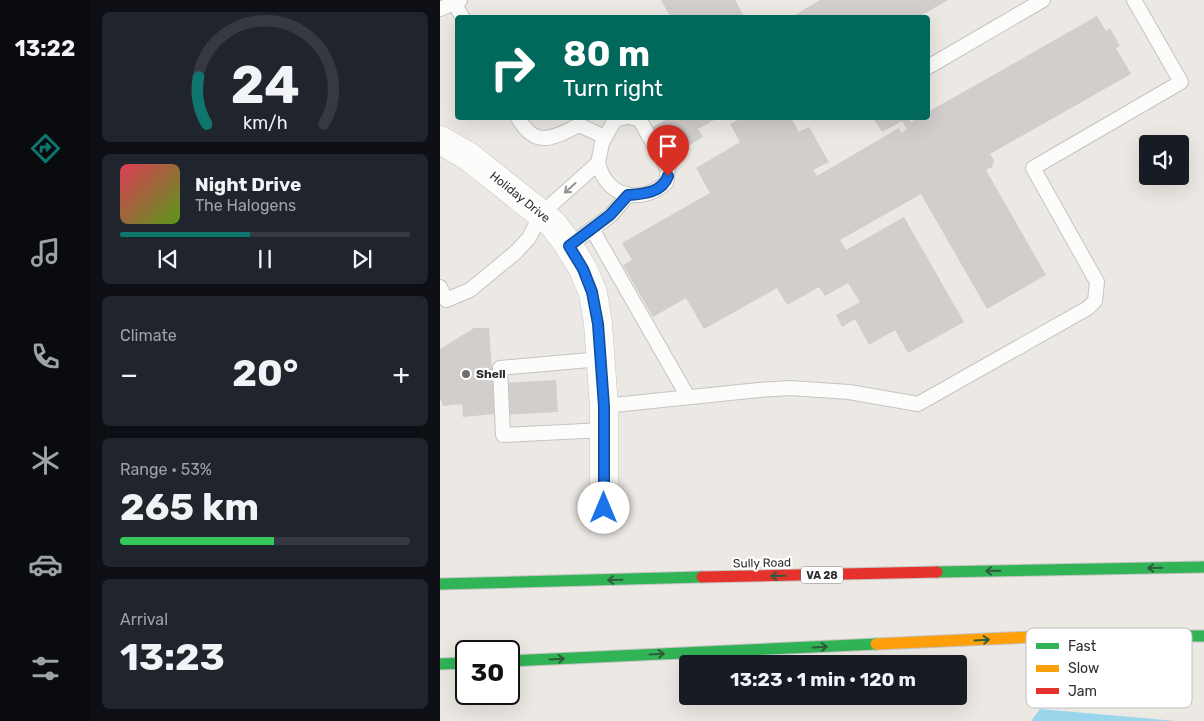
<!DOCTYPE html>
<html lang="en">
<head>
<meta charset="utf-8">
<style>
  :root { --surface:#171b24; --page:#20242c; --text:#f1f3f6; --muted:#9ea1a6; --line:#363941; --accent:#0f766e }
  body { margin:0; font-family:Rubik,sans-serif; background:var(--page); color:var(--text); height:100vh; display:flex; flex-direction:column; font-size:19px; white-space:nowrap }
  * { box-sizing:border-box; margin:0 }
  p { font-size:16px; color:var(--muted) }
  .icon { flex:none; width:28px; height:28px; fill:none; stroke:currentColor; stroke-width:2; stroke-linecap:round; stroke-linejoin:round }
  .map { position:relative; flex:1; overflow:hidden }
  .sheet { display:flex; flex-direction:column; gap:12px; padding:12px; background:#0d0f14; width:350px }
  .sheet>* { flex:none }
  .hud { position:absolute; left:15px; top:15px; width:475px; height:105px; border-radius:5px; box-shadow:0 5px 20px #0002; background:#00695c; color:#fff; overflow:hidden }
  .fabs { position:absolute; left:699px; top:135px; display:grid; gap:10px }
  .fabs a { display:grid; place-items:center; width:50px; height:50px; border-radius:5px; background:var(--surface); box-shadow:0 5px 20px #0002; font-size:25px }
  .speed { position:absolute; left:15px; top:640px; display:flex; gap:10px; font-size:25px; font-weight:700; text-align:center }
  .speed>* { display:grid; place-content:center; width:65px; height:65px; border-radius:50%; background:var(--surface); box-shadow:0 5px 20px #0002; line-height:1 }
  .speed .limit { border:2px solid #111; border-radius:8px; background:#fff; color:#111 }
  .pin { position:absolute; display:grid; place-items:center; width:42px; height:42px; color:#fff; margin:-51px -21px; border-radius:50% 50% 50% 0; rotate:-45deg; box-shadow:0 0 5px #0007 }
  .pin .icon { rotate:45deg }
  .me { position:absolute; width:55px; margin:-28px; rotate:0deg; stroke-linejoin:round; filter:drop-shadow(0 0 4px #0008) }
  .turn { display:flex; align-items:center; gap:18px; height:105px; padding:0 25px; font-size:22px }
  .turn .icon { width:65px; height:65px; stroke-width:2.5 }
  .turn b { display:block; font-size:35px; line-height:42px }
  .big { font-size:38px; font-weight:700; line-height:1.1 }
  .sheet .widget { flex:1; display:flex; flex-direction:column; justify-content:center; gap:8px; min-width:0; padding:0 18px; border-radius:8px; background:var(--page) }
  .sheet .dial { align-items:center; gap:0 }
  .dial svg { height:130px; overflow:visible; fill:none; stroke:var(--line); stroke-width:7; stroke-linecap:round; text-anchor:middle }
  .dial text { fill:var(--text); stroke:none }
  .song { display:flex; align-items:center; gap:15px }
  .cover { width:60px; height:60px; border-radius:8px; background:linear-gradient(135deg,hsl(350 70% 55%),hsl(90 70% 35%)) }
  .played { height:5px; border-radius:2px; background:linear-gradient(90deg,var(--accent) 45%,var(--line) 45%) }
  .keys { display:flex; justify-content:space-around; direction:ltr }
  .heat { display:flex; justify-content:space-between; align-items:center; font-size:28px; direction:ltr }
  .charge { height:8px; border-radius:4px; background:linear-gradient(90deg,#34c759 53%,var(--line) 0) }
  .trip { position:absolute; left:239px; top:655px; width:288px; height:50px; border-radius:5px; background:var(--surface); box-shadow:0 5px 20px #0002; font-weight:700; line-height:50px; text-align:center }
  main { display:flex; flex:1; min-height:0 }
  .tabs { display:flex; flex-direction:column; width:90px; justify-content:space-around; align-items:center; background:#090b0e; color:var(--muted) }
  .tabs .icon { width:35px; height:35px }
  .tabs .current { color:var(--accent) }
  .tabs b { font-size:22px; color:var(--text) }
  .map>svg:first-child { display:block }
  .water { fill:#99d6ec }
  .building { fill:#d1cecb }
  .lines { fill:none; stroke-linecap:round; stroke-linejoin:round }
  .lane-casing { stroke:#c5c4c5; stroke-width:16 }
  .street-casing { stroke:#c5c4c5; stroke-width:29 }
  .fast-casing { stroke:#c6c5c4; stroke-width:13 }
  .slow-casing { stroke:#c6c5c4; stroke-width:13 }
  .jam-casing { stroke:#c6c5c4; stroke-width:13 }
  .lane { stroke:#fcfcfb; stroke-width:14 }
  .street { stroke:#fcfcfb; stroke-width:28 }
  .fast { stroke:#30b455; stroke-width:11 }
  .slow { stroke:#ff9f0a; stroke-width:11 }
  .jam { stroke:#e5322d; stroke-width:11 }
  .oneway { stroke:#959594 }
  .oneway2 { stroke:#2f5d3c }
  .route-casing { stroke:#114b97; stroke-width:12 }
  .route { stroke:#1a73e8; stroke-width:9 }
  .poi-dot { fill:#706f6e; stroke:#fff; stroke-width:2 }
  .labels { text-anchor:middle; stroke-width:4.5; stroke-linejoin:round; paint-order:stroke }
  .shield { fill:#fff; stroke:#6d6d6d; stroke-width:1 }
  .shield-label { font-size:11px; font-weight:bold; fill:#2e2e2e }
  .street-label { font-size:12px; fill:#2e2e2e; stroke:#fff }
  .poi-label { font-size:12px; font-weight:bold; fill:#2e2e2e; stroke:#fff; text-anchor:start }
  .key { fill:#fff; stroke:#c0c0c0; stroke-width:1 }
  .key-label { font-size:14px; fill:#2e2e2e }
</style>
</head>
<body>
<main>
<nav class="tabs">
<b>13:22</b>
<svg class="icon current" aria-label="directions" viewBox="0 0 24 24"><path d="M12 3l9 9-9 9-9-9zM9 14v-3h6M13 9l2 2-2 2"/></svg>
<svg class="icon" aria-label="music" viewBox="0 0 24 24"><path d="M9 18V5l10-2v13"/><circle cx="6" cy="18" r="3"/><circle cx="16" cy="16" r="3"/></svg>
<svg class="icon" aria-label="phone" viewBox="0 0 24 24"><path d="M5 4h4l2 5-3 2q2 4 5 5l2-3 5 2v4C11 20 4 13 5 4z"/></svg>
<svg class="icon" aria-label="climate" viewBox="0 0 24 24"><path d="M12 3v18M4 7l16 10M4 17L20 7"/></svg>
<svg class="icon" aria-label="car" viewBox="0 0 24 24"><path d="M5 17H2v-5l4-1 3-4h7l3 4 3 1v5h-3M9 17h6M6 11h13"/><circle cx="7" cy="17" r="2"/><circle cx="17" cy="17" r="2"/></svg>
<svg class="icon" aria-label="filters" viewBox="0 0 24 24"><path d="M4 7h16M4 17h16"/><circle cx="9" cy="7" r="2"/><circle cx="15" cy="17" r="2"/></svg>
</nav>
<section class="sheet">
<div class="widget dial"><svg viewBox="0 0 100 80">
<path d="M14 69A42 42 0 1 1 86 69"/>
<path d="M14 69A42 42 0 0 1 9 40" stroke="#0f766e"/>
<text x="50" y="56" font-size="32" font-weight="700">24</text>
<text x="50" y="72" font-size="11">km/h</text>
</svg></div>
<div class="widget">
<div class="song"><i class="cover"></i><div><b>Night Drive</b><p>The Halogens</p></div></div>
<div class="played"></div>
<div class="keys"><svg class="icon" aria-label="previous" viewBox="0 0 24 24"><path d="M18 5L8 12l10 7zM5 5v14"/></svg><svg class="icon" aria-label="pause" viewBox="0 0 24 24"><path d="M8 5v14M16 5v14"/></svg><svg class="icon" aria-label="next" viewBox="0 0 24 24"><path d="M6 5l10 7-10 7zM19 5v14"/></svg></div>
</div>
<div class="widget"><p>Climate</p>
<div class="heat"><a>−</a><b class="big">20°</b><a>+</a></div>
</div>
<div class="widget"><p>Range · 53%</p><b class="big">265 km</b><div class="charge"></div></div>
<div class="widget"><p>Arrival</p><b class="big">13:23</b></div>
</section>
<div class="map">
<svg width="764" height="721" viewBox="0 0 764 721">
  <rect width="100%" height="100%" fill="#ece8e4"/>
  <path class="water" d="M600 709 736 721H591Z"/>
  <path class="building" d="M221 0H295L305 18H231Z
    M380 0H508L477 18H350Z
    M657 16 666 31 670 28 680 46 676 48 691 74 550 154 554 160 552 167 546 170 606 275 547 309 481 194 400 240 406 250 464 217 524 322 468 353 455 330 429 345 415 319 402 327 396 315 420 302 408 283 385 296 379 287 347 305 337 288 264 329 246 298 213 317 183 265 192 260 182 243 270 193 256 168 300 142 290 124 302 118H351L359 132 369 127 389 162 373 170 377 176 459 128 461 133 467 129 462 121 442 132 433 118H468L471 122 479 118H488V112Z
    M229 118H278L258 129 263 137 219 163 202 133Z
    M34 328H49L55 414 23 417 22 404 3 406 0 398V349Z
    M116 380 118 412 65 415 64 383Z"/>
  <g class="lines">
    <defs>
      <path id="lane" d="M20 0 14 3 23 18
        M0 9 14 3
        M488 67 603 0
        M78 118C96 149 113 138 139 125L165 137
        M158 163C167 197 199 205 226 183L228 169 199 119 193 118
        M152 229 248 397
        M129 246 171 215 188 195
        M0 287 6 300 30 290 76 252 89 238 101 214 158 163 162 143 173 123 179 118H184
        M161 359 60 368 63 435 164 430
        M164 406 319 390 350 388 409 392 478 404 648 308 655 301 657 282 593 168 741 82 694 0"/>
      <path id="street" d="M0 140 28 156 101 214 113 224 127 243 143 269 153 293 158 324 164 406V508"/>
      <path id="fast" d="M497 572 764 567
        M0 584 262 577
        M687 636H764
        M69 661 436 644
        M0 664 26 663"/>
      <path id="slow" d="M436 644 592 637 687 636"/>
      <path id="jam" d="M262 577 497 572"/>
    </defs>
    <use href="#lane" class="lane-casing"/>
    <use href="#street" class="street-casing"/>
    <use href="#fast" class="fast-casing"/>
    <use href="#slow" class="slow-casing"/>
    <use href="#jam" class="jam-casing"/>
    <use href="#lane" class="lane"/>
    <use href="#street" class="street"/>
    <use href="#fast" class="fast"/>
    <use href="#slow" class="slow"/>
    <use href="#jam" class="jam"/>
  </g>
  <defs><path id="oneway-shaft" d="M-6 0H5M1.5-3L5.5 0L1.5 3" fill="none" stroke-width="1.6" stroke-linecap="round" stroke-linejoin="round" transform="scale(1.25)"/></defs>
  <use class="oneway" href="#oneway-shaft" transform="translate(130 188) rotate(138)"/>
  <g class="oneway2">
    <use href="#oneway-shaft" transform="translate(715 568) rotate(179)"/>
    <use href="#oneway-shaft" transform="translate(553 571) rotate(179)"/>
    <use href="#oneway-shaft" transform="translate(338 576) rotate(179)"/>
    <use href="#oneway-shaft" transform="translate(175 580) rotate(179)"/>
    <use href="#oneway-shaft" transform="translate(542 640) rotate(-3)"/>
    <use href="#oneway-shaft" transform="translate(380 647) rotate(-3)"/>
    <use href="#oneway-shaft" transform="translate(217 654) rotate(-3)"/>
    <use href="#oneway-shaft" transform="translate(117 659) rotate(-3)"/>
  </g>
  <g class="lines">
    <defs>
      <path id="route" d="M164 508V406L158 324 152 292 143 269 129 246 170 215 188 195C203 194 222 193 228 176"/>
    </defs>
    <use href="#route" class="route-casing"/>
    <use href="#route" class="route"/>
  </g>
  <circle class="poi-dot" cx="26" cy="374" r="5"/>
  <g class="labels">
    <rect class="shield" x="361" y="566.5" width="42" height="17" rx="4"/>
    <g class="shield-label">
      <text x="382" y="579">VA 28</text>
    </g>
    <g class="street-label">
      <text transform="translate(80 197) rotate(39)" y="4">Holiday Drive</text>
      <text transform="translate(322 563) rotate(-1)" y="4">Sully Road</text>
    </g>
    <g class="poi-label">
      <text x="36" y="378">Shell</text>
    </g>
  </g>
  <rect x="586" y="628" width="166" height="80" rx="8" class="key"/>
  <rect x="596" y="643" width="23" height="6" fill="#30b455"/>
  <rect x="596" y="665" width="23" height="7" fill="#ff9f0a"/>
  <rect x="596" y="688" width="23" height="6" fill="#e5322d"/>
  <g class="key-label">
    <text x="628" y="651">Fast</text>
    <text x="628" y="673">Slow</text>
    <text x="628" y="696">Jam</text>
  </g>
</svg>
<div class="fabs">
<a><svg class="icon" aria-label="sound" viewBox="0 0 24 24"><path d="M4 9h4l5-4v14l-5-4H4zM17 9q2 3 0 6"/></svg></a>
</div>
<div class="speed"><div class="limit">30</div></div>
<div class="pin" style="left:228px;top:176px;background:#d93025"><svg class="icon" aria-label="arrive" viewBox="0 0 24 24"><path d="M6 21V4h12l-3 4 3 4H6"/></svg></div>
<svg class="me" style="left:164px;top:508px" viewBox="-20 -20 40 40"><circle r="19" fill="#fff"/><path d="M0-13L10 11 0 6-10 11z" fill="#1a73e8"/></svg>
<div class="trip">13:23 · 1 min · 120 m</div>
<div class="hud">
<div class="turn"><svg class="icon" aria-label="right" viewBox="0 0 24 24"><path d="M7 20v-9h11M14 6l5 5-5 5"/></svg><div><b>80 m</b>Turn right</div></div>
</div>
</div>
</main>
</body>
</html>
